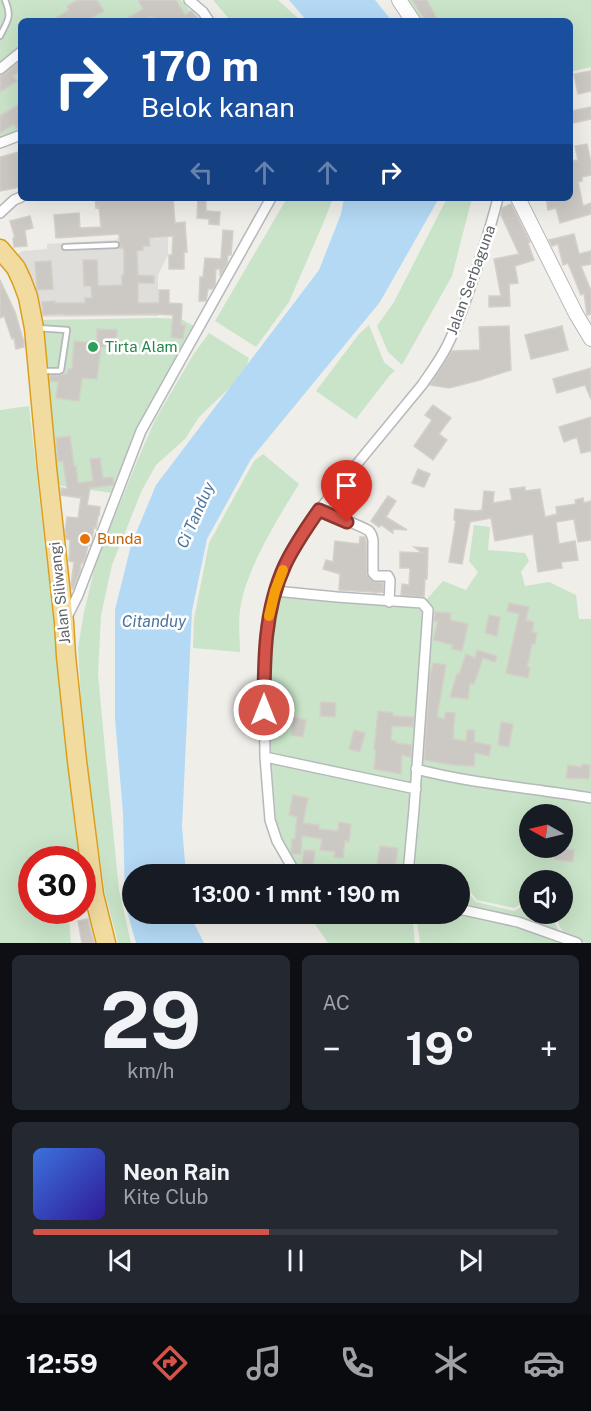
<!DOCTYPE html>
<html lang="id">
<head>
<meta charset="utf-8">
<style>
  :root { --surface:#171b24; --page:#242831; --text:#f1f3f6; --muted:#9ea1a6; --line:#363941; --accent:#d5544a }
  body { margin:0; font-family:"Public Sans",sans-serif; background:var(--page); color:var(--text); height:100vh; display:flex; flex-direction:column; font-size:22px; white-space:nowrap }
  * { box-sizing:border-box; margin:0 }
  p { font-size:20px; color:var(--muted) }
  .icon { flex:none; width:33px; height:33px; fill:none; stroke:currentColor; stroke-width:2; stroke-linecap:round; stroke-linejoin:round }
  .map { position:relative; height:943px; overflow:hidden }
  .side { display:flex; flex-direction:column; gap:12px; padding:12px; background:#0d0f14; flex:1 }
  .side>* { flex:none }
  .guide { position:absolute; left:18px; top:18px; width:555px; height:183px; border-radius:9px; box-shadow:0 6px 24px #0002; background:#1a4fa0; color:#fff; overflow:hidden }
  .needle { width:39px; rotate:278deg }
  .buttons { position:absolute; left:519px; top:804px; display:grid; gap:12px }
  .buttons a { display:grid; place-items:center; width:54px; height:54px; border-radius:50%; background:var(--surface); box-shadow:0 6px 24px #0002; font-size:30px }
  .speed { position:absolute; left:18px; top:846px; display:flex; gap:12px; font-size:30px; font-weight:700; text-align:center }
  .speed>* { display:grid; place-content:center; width:78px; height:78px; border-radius:50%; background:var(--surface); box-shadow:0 6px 24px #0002; line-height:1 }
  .speed .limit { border:9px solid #d22; background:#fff; color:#111 }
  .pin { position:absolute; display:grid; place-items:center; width:51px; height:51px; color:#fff; margin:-62px -26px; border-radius:50% 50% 50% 0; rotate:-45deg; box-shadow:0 0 6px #0007 }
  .pin .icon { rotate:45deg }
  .me { position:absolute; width:66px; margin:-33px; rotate:0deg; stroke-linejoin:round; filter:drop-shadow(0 0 4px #0008) }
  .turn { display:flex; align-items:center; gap:21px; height:126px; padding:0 24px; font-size:27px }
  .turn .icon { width:78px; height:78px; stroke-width:2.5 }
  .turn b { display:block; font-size:42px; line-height:51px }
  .lanes { display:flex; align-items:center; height:57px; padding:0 24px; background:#0003; justify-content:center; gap:30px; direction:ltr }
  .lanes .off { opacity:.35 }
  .big { font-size:45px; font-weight:700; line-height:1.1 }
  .side .tile { flex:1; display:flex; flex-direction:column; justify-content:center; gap:9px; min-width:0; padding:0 21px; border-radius:9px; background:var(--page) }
  .side .dial { align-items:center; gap:0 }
  .dial b { font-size:78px; line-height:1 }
  .song { display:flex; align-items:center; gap:18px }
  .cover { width:72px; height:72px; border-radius:9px; background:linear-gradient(135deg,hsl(220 70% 55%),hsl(250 70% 35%)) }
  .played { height:6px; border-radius:3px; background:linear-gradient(90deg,var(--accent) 45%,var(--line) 45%) }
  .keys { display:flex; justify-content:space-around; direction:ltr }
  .heat { display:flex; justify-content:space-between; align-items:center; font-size:33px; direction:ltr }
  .side .tiles { flex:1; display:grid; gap:12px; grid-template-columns:1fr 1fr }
  .tile:last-child { grid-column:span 2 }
  .trip { position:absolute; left:122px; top:864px; width:348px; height:60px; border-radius:30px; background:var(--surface); box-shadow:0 6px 24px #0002; font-weight:700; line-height:60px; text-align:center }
  .tabs { display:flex; height:96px; justify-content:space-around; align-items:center; background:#090b0e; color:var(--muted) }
  .tabs .icon { width:42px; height:42px }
  .tabs .selected { color:var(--accent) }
  .tabs b { font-size:27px; color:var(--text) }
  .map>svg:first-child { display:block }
  .industrial { fill:#dfdedb }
  .green { fill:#c9e4c9; fill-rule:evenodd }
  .water { fill:#b4d9f5 }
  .building { fill:#ccc9c5; stroke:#d4d0c8; stroke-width:1.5 }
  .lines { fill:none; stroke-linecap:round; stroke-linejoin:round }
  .lane-casing { stroke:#b6b8bb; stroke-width:8 }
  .street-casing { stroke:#b6b8bb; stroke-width:12 }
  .secondary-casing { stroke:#b5b7bb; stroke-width:16 }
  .highway-casing { stroke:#dc9f1d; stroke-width:21 }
  .lane { stroke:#fff; stroke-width:4.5 }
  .street { stroke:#fff; stroke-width:9 }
  .secondary { stroke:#fff; stroke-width:14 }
  .highway { stroke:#f1db9f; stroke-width:18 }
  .route-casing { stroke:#8a3730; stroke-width:15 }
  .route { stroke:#d5544a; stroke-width:10 }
  .slow { stroke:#f59e0b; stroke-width:10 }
  .leisure-dot { fill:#2e9e5b; stroke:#fff; stroke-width:2 }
  .food-dot { fill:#e8710a; stroke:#fff; stroke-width:2 }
  .labels { text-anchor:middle; stroke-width:5; stroke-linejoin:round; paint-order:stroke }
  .street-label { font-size:15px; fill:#606367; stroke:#fff }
  .leisure-label { font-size:15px; fill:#27864d; stroke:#fff; text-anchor:start }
  .food-label { font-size:15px; fill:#c56008; stroke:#fff; text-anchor:start }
  .water-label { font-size:16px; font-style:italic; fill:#4d759e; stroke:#fff }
</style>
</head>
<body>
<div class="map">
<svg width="591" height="943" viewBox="0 0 591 943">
  <rect width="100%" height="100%" fill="#f0eee9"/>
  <path class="industrial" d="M150 234 154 239 168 237V255L158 275V316L40 317 37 293 26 267 17 255 22 251 47 249V244L116 240 120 236Z"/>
  <path class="green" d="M0 0H181L199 21H21V131L0 140Z
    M213 0H278L301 21H231Z
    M407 0H591V67L570 72V21H421Z
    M287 198H333L325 219 289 302 256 347 215 321Z
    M447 198H472L452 276 402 365 388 352 377 326 394 302Z
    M158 318 181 319 194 326 132 437 112 493 56 485 38 320Z
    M369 325 384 362 395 371 390 375 356 419 316 391 359 334Z
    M209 333 249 358 244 374 199 417 185 439 156 465 142 490 112 565 106 592 101 616 98 674 105 750 119 890 131 943H118L105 893 83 735 78 648 84 612 96 562 138 459 155 420 193 355Z
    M29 406 47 565 92 910 69 918 71 943H0V410ZM32 860H82V910H32Z
    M263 454 299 484C278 518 245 571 240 610 238 624 240 638 240 652L193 648 194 619 209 543 254 461Z
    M474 525 490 527 488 550 525 553 529 561 521 572 525 586 549 582 576 595 579 619H591V943C585 943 582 941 577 939 563 933 558 929 557 914H562V880H530L529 900 514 908 477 900 463 883 459 885V874H288L272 833 276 820 271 760 268 691 270 622 279 592 398 604 418 609 443 581 466 590 478 572 469 561ZM530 814H562V848H530Z
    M463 887 476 902 514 911 529 903 530 914H554C553 927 562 936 572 943H420L416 914H459V890Z
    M308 914H412L415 943H328Z"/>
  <path class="water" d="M289 0H375L392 21H307Z
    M344 198H439L380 302 251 459 207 539 192 611 182 827 186 874H132V914H191V917L204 943H136L125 904 123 813 115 719V610L131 545 156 485 319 270 341 214Z"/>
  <path class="building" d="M78 0H97L104 11 86 21H51L69 10 67 6Z
    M138 0H176L185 15 191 11 201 21H155L152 16 144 21H123L143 9Z
    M412 0H427L437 19 434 21H426Z
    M21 61V71L13 76 17 81 0 92V76L4 74Z
    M591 71V91L578 94 574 74Z
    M21 103V125L16 128 14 124 0 133V116Z
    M591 107V119L573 123 571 111Z
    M587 144 591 163V175L582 177V181L578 182 583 206 591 203V214L560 223 556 208 548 210 546 198H570V161L578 160 575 146Z
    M19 152 21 159V187L0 191V157Z
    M95 198H173L175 223 185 222 187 252H184V269H169V255H172L173 236 149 238 150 246H143V250L137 251 138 275 154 276V283H138V303H159V290H169V303L182 304 181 325H185L183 339 171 337 173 315 157 314 63 315V314L43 315 42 302 55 301V303H85V298H92L91 286H84L83 260H97L98 286 122 285V275H124V252L123 248H120L119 234 56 238 54 215 79 213 80 228 101 227 99 207 96 208Z
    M198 198H206V211L220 212 219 225 209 224V219L197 218Z
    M511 204 530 242 528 243 534 260 515 266 518 283 509 284 510 306 489 307V296H501L494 259 519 254 501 215 502 208Z
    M30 216 33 228 25 230 27 246 14 247 13 238H15L10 221Z
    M223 230 233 231 231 255H228L227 263 220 276V269H216L215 285 212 289H208L206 301H199L200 277H203L205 258 221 259Z
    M574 234 579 254 591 251V264L581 266 591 291V314L587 315 584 293 581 295 568 263 563 265 558 244 552 246 549 240Z
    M51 261 53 289 37 290 35 262Z
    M0 280 15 312 23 339H24V347L16 349 14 338 12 339 4 316 0 318Z
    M509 326 511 370 480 380 449 388 430 385 452 351 480 350 479 327Z
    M562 326 568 350 531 359 525 335Z
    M97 329 117 330 116 347H101L97 379 82 378 79 401 56 398 58 382 50 381V375L67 374 68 369H72L74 341 97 343Z
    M591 368V399L585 385 557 393 553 379Z
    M433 405 451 418 439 434 447 440 433 460 414 446 432 420 425 415Z
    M591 417V451L581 453 577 437 564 442 559 427Z
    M70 436 74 466H76L78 483 93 481 90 459 100 458 103 478 113 477 114 484 113 485 90 488 87 505 100 507 99 516H98L96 528 94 527 92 540 90 545 88 544 86 555 83 563H81L80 571 73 589H72L71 585 74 562 69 561 70 540 66 539 65 531 67 517 78 518 81 498 61 495V488L67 489 63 461 58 462 56 438Z
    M418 469 430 474 424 487 412 483Z
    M525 487V491L540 489 545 517 557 514 556 507 576 504 575 500 583 498 584 503 591 501V540L578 542 574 519 556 522 559 544 575 541 578 560 561 562 562 568 538 572 533 534 495 541 491 518 470 522 462 564 449 562 456 520H454L455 509 476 511 482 510 484 491 494 492 493 503 512 500 510 489Z
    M388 496 396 501 386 517 407 530 393 529V533L381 525 379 527 371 521Z
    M360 537H365L366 541 367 575 372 581 383 583V592L373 593 372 592 339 590 340 574 323 569 326 560 333 562 335 541 359 544Z
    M414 547 428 548 427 579H425L424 597 401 595 402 584 409 585 410 568H400V552L422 553Z
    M509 603 529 607 526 620 534 622 532 632 537 633 535 644H532L527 667 530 668 528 678 506 673 519 614 507 611Z
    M435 612 451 613 450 620 468 624 462 651 452 649 453 645 433 640 438 621H434Z
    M489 615 500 617 497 636 485 633Z
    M477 650 497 656 495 662 483 658 474 684 470 683 468 699 450 697 457 674H459L466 654 475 658Z
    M433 663 446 665 437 717 444 719 446 712 455 713 453 739 466 741 467 730H475L474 742 491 745 489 756 475 753 474 766 453 765 424 760 430 675Z
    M321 702 336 703 335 717 320 716Z
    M378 711 393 713V716L414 717 413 727 392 726 391 740 396 741V743L412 745 411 757 402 755 401 774 374 769 376 750H374Z
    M294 717 306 720 303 737 291 735Z
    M501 722 513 724 509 747 498 745Z
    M354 730 365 733 360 752 349 749Z
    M582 764 590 765 589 779 575 778V779L566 778 568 765 582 767Z
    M293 795 308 798 303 823 319 825V829L338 831 339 822 351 824 349 842 345 841 343 858 334 857 335 852 320 850 322 839 302 836 301 854H292L291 852 292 839H295L297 817 289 815Z
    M380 846 398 848 395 867 377 864Z
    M555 848 574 850 573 862 554 859Z
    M304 850 315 851 312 873 302 872 301 870Z
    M88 919 94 943H82L78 921Z"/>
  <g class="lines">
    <defs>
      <path id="lane" d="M0 36C8 20 12 17 5 0
        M65 247 116 245
        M37 328 67 330 61 370 59 371H41"/>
      <path id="street" d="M189 0 203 12 209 21
        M0 69 21 52
        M0 143 21 135
        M0 213 14 200 21 197
        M319 510C332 516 359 524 369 531 372 534 372 536 373 540V573L376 576H388L390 580 389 602
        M275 591 337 597 422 603 428 610 414 809 408 874
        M67 617 78 595 141 431 271 198
        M265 757 416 789
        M416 769C473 784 533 788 591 798
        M296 874 277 841 270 820 265 757 264 686 268 621 272 601 285 565 319 510 422 385C431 372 440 360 447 346 457 326 465 303 472 282 482 254 491 226 498 198
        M459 909 518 922 577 943"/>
      <path id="secondary" d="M399 0 413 21
        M518 198 576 314 591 339"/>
      <path id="highway" d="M0 249 16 268 22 281 28 297 34 328 47 468 64 622 66 656 77 761 94 895 106 943"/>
    </defs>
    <use href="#lane" class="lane-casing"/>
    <use href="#street" class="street-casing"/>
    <use href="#secondary" class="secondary-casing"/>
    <use href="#highway" class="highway-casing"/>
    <use href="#lane" class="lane"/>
    <use href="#street" class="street"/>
    <use href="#secondary" class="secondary"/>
    <use href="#highway" class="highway"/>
  </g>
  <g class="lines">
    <defs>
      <path id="route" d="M264 710C264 661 264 610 285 565 294 546 307 527 319 510L347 522"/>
    </defs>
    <use href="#route" class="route-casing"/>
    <use href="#route" class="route"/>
    <path class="slow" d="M269 616 275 591 283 570"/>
  </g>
  <circle class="leisure-dot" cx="93" cy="347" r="6"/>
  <circle class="food-dot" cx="85" cy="539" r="6"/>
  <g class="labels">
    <g class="street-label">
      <text transform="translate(471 280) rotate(-70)" y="5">Jalan Serbaguna</text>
      <text transform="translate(60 593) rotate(-96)" y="5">Jalan Siliwangi</text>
    </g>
    <g class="leisure-label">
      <text x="105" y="352">Tirta Alam</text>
    </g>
    <g class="food-label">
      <text x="97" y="544">Bunda</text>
    </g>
    <g class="water-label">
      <text transform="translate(195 515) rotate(-66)" y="6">Ci Tanduy</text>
      <text x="154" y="627">Citanduy</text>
    </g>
  </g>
</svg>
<div class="buttons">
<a><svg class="needle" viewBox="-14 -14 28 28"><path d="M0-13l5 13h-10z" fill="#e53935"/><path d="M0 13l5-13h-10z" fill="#9ea1a6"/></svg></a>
<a><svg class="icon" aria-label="sound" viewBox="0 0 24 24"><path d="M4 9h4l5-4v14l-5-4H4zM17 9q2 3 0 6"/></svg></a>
</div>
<div class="speed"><div class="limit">30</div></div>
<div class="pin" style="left:347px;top:522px;background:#d93025"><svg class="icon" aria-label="arrive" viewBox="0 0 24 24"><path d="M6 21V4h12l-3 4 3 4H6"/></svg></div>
<svg class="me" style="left:264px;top:710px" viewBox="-20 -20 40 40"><circle r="17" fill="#d5544a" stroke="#fff" stroke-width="3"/><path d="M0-11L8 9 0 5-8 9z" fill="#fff"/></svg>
<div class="trip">13:00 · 1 mnt · 190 m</div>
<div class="guide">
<div class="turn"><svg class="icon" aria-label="right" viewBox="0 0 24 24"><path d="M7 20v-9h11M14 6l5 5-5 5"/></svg><div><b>170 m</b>Belok kanan</div></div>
<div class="lanes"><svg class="icon off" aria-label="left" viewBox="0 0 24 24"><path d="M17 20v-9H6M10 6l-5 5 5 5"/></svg><svg class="icon off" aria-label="ahead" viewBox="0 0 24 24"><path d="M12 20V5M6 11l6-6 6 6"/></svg><svg class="icon off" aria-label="ahead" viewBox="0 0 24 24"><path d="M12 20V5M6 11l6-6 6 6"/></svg><svg class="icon" aria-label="right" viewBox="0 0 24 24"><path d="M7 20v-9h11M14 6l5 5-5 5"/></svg></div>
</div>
</div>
<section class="side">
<div class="tiles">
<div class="tile dial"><b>29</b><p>km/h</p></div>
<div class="tile"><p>AC</p>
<div class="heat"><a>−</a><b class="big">19°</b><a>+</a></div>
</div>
<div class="tile">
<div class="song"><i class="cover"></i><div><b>Neon Rain</b><p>Kite Club</p></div></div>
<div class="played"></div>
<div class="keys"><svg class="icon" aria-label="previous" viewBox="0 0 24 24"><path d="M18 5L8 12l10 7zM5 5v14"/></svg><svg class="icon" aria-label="pause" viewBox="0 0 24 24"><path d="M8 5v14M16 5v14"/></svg><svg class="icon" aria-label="next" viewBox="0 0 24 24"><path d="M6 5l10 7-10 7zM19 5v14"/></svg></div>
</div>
</div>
</section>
<nav class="tabs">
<b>12:59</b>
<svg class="icon selected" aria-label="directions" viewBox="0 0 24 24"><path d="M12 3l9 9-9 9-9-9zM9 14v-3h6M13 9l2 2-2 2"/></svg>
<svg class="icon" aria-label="music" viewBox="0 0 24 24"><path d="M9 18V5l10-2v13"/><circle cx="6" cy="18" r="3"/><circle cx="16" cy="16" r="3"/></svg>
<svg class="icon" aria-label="phone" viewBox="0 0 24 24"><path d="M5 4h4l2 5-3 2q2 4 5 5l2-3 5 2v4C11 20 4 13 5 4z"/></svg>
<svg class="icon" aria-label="climate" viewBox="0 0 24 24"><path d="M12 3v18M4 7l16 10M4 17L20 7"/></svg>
<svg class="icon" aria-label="car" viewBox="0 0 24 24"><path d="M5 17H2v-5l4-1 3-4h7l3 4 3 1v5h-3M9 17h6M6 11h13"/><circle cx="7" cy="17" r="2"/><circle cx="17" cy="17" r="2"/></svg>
</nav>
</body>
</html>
